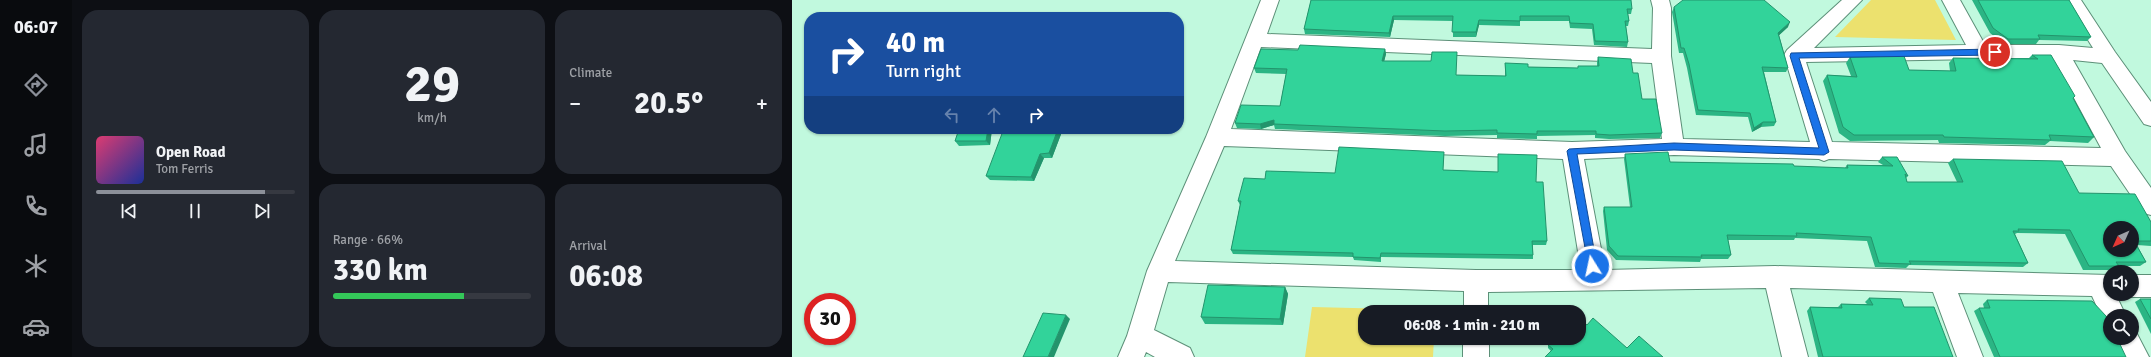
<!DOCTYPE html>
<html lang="en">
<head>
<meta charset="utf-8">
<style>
  :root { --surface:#171b24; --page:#242831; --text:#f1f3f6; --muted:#9ea1a6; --line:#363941; --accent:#8c9099 }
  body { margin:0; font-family:Signika,sans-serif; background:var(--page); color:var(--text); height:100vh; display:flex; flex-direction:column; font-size:15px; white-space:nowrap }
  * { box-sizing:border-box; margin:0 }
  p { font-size:13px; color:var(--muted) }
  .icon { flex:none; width:22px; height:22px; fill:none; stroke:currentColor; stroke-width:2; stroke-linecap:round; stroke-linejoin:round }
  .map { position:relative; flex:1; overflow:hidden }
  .details { display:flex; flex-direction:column; gap:10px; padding:10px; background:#0d0f14; width:720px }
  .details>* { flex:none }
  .hud { position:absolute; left:12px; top:12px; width:380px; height:122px; border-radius:16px; box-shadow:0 1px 3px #0004; background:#1a4fa0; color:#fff; overflow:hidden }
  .needle { width:26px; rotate:225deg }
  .fabs { position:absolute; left:1311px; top:221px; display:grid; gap:8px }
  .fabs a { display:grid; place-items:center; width:36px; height:36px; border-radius:50%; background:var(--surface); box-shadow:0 1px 3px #0004; font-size:20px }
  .speed { position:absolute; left:12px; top:293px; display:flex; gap:8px; font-size:20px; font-weight:700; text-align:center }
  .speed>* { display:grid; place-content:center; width:52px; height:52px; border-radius:50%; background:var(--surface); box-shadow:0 1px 3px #0004; line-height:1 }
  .speed .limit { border:6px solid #d22; background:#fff; color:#111 }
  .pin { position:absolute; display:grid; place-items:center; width:34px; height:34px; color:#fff; margin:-17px; border:2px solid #fff; border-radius:50%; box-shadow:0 1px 4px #0007 }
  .me { position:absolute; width:44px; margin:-22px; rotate:350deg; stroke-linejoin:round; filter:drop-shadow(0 0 3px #0008) }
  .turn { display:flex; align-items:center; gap:14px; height:84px; padding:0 16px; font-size:18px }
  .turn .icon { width:52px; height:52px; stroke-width:2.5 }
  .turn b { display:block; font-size:28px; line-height:34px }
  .lanes { display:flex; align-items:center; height:38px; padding:0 16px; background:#0003; justify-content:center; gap:20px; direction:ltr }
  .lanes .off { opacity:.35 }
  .big { font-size:30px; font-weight:700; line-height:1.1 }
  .details .tile { flex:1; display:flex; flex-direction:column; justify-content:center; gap:6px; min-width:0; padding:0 14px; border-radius:16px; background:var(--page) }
  .details .dial { align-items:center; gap:0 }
  .dial b { font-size:52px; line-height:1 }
  .song { display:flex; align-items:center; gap:12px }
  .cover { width:48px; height:48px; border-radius:6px; background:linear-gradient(135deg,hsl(340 70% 55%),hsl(230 70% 35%)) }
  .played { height:4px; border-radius:2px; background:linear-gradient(90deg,var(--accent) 85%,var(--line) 85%) }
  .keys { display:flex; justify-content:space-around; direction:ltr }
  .heat { display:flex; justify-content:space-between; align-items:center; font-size:22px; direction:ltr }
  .charge { height:6px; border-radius:3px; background:linear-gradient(90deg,#34c759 66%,var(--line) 0) }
  .details .tiles { flex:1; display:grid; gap:10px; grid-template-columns:repeat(3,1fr) }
  .tile:first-child { grid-row:span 2 }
  .trip { position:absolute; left:566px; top:305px; width:228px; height:40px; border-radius:16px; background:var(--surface); box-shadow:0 1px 3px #0004; font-weight:700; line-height:40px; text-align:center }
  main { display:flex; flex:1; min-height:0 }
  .tabs { display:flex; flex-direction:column; width:72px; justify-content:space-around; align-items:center; background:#090b0e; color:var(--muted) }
  .tabs .icon { width:28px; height:28px }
  .tabs .current { color:var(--accent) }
  .tabs b { font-size:18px; color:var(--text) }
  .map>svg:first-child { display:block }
  .green { fill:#ece16e }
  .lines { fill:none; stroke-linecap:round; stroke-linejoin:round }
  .street-casing { stroke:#5c9078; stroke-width:2 }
  .street { fill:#fff; fill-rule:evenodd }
  .wall { fill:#2bb584 }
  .shaded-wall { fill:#23946c }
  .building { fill:#32d39a; stroke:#23946c; fill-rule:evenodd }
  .route { fill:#1a73e8; stroke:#114b97 }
</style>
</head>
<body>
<main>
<nav class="tabs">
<b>06:07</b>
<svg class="icon current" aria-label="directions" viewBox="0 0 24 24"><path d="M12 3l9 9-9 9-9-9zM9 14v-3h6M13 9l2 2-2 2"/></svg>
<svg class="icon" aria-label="music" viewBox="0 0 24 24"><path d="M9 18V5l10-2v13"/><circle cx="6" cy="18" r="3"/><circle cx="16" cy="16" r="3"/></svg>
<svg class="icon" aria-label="phone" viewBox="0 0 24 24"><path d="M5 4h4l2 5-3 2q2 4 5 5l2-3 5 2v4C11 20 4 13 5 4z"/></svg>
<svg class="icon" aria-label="climate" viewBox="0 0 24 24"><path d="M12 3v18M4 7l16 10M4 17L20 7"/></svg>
<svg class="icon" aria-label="car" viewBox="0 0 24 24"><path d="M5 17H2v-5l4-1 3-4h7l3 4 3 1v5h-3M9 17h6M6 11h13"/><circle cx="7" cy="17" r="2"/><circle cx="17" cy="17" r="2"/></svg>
</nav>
<section class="details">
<div class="tiles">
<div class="tile">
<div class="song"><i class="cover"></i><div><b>Open Road</b><p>Tom Ferris</p></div></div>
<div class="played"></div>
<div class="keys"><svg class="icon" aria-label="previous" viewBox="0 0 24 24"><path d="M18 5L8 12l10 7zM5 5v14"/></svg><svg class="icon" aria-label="pause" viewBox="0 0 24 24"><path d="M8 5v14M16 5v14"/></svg><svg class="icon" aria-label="next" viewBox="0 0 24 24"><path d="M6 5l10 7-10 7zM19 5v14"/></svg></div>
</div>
<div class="tile dial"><b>29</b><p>km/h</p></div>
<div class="tile"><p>Climate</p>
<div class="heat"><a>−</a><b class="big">20.5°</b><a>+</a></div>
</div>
<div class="tile"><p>Range · 66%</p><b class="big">330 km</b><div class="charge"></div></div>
<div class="tile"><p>Arrival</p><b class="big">06:08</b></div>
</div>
</section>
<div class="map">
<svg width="1359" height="357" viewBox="0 0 1359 357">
  <rect width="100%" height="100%" fill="#c1f9de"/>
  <path class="green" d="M1079 0H1143L1164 40 1043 37Z
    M520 307 643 310V312H573V338H642L641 357H513Z"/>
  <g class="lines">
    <defs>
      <path id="street" d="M469 0H487L475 34 860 49 861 8 859 0H877L879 8V56L891 139 1018 142 992 55 995 50 1050 0H1070L1022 48 1174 45 1150 0H1168L1193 45H1267L1301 48 1271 0H1289L1323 52 1359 102V126L1352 124 1310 63 1281 60 1333 151 1359 188V215L1351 213 1319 166 1037 159 1032 161 1027 159 882 155 792 159 813 270 983 266 1318 275V294H1326L1324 295 1334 316H1318V326L1313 324 1300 296 1166 293 1191 357H1165L1141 292 998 288 1016 357H990L974 288 696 292V312H672V291L376 282 362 330 398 348 402 357H363L354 352 352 357H326L335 336 355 271 414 137ZM469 47 860 63 870 139 780 142 439 129ZM1187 59H1261L1309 148 1040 142 1014 62ZM432 146 771 159 789 270H684L383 261Z
        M1340 275H1359V297H1340L1332 294H1340Z
        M1340 328 1343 330 1357 357H1330L1321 338H1340Z
        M671 338H697V357H671Z"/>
    </defs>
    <use href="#street" class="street-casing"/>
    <use href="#street" class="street"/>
  </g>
  <path class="wall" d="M519 0 840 9 839 14H836L837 21 836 26H834L836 42 835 47 802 45 800 29 778 28 777 21H728V26L687 25 684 37H661V21L602 20 598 37 513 34 512 29Z
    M1180 0H1277L1299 37 1295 41 1247 40 1244 44H1212L1198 33Z
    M882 7 996 27 987 35 996 68 994 72H972L984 122 982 126 969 127 960 132 956 117 904 115 895 68 891 53H887L880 12Z
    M593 49 594 54 592 61 664 75 713 76V63L736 67 786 68V66H805V62L806 57 841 73 850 99 870 133 868 138 817 139 803 138V135L745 136V139L705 138V135L653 136 483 129 482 125 469 129 445 128 443 123 488 106 494 74 464 73 462 68 506 50Z
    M1240 55H1259L1281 98 1302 137 1296 143 1258 141 1253 145 1147 143 1146 140 1058 141 1047 133 1031 81 1035 75 1059 76 1054 63 1058 57 1117 70 1158 71 1157 63 1161 58H1237Z
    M167 129H200L198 145 167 146 163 141Z
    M234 129H271L260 158H252L242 181 198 180 194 176 233 131Z
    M652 152 651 170 706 172V154L744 182 755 241 754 245H741V259L589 257V262L562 260 561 257 441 254 439 250 448 205 446 201 473 179 543 173Z
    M833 154 878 162 1053 168 1055 165H1091L1086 162 1090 157 1116 176 1114 178 1115 182H1165L1156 163 1161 159 1287 193 1359 222V246L1345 245 1354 262 1348 266H1326L1321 270H1291L1273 234 1225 233 1223 234 1236 263 1231 267 1117 265 1114 268 1083 267 1075 241 1003 238 1002 240H936L939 255 936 259H909L908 262 824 260 815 250 811 211 812 207H838L832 159Z
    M493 287 496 294 491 325 413 324 409 317Z
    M1077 298 1112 307 1161 357H1026L1015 311 1018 307H1046L1049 304H1075L1073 302Z
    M1348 299H1359V334L1343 302Z
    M1195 300 1334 357H1202L1182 311 1187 308H1192L1191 304Z
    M795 325 835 348 759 351 756 348V345Z"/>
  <path class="shaded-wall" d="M601 16 602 20 598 37 597 33Z
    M687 20V25L684 37V32Z
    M998 22 996 27 984 38 986 33Z
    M593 49 594 54 591 66 590 61Z
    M482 120V125L469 129 468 124Z
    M971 122 969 127 960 132 962 128Z
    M196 129H200L198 145 194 141Z
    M266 129H271L260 158 257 153Z
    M248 154 252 158 242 181 239 177Z
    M493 287 496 294 491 325 488 319Z
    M274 315 278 319 262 357H256Z"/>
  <path class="building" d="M519 0H839L840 9H835L837 21H833L836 42 803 41 801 24 778 23 777 16H728V21L687 20 684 32H660L661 16H601L597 33 512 29Z
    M891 0H972L998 22 986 33 996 68 970 67 984 122H971L962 128 958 113 906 110 897 64 892 48H889L882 7Z
    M1186 0H1277L1299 37 1246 35 1248 39H1216L1201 28Z
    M508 45 593 49 590 61H639L640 52H665L664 75 714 76 713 63 736 64V67L786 68V66H807L806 57 839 59 841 73H846L850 99H864L870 133 818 135 804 134V131H745V134L705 133V130L653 131 482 124V120L468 124 443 123 449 105 488 106 495 69 462 68 469 49 506 50Z
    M1240 55H1259L1283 96 1281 98 1302 137 1257 135 1259 140 1152 137 1151 135H1062L1051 127 1035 75 1065 77 1058 57 1112 56 1117 70 1164 71 1161 58 1246 59Z
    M167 129H196L194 141H163Z
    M234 129H266L257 153 248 154 239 177 194 176 211 131H233Z
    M547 147 652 152 651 170 706 172V154L745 155 744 182H751L755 241H740L741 255 589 253 588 258 561 257V253L439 250 449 201H446L452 178 473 179 474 171 543 173Z
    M876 152 878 162 1001 164 1002 166 1056 168 1055 165 1101 166 1090 157H1105L1116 176 1113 174 1115 182H1171L1161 159 1270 161 1287 193 1343 194 1359 222V241H1342L1354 262H1324L1327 266H1297L1278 230 1226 229 1227 231H1221L1236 263 1117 261 1119 264 1087 263 1079 237 1004 233 1005 236 935 235 939 255H909L910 257 826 256 817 246 812 207H840L833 154ZM1318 228H1340V250H1318Z
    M416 285 493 287 488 319 409 317Z
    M1077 298 1109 299 1112 307H1142L1161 357H1031L1018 307 1050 308 1049 304 1081 305Z
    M1348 299H1359V319Z
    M1195 300 1300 301 1314 316 1318 324V338H1325L1334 357H1208L1187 308H1198Z
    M251 313 274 315 256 357H231Z
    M801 318 835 348 847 336 871 357H753L761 349 756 345 763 338H787V324L790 321 795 325Z"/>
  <path class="route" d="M1203 49 1207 52 1203 55 1007 58 1037 152 1032 155 882 150 785 154 805 266 800 271 797 269 775 151 777 149 882 143 1027 148 998 56 999 53Z"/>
</svg>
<div class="fabs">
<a><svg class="needle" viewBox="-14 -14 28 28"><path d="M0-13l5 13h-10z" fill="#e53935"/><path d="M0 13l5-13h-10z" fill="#9ea1a6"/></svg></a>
<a><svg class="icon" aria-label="sound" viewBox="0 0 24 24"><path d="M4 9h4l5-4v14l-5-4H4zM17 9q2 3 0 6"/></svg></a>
<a><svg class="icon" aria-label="search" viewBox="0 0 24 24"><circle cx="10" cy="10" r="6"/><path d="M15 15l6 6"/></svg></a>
</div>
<div class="speed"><div class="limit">30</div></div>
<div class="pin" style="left:1203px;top:52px;background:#d93025"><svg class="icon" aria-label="arrive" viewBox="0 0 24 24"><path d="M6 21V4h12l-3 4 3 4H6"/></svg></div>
<svg class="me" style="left:800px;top:266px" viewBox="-20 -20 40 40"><circle r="17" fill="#1a73e8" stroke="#fff" stroke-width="3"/><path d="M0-11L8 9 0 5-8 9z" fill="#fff"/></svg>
<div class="trip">06:08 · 1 min · 210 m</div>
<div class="hud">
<div class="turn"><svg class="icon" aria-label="right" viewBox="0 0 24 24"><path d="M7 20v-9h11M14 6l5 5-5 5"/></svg><div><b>40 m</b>Turn right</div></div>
<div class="lanes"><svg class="icon off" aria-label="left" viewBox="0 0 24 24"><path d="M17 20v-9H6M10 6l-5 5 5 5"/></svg><svg class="icon off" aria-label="ahead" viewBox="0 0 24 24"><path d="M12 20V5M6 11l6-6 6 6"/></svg><svg class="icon" aria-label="right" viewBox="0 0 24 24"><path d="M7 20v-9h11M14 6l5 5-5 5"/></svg></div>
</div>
</div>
</main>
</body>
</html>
